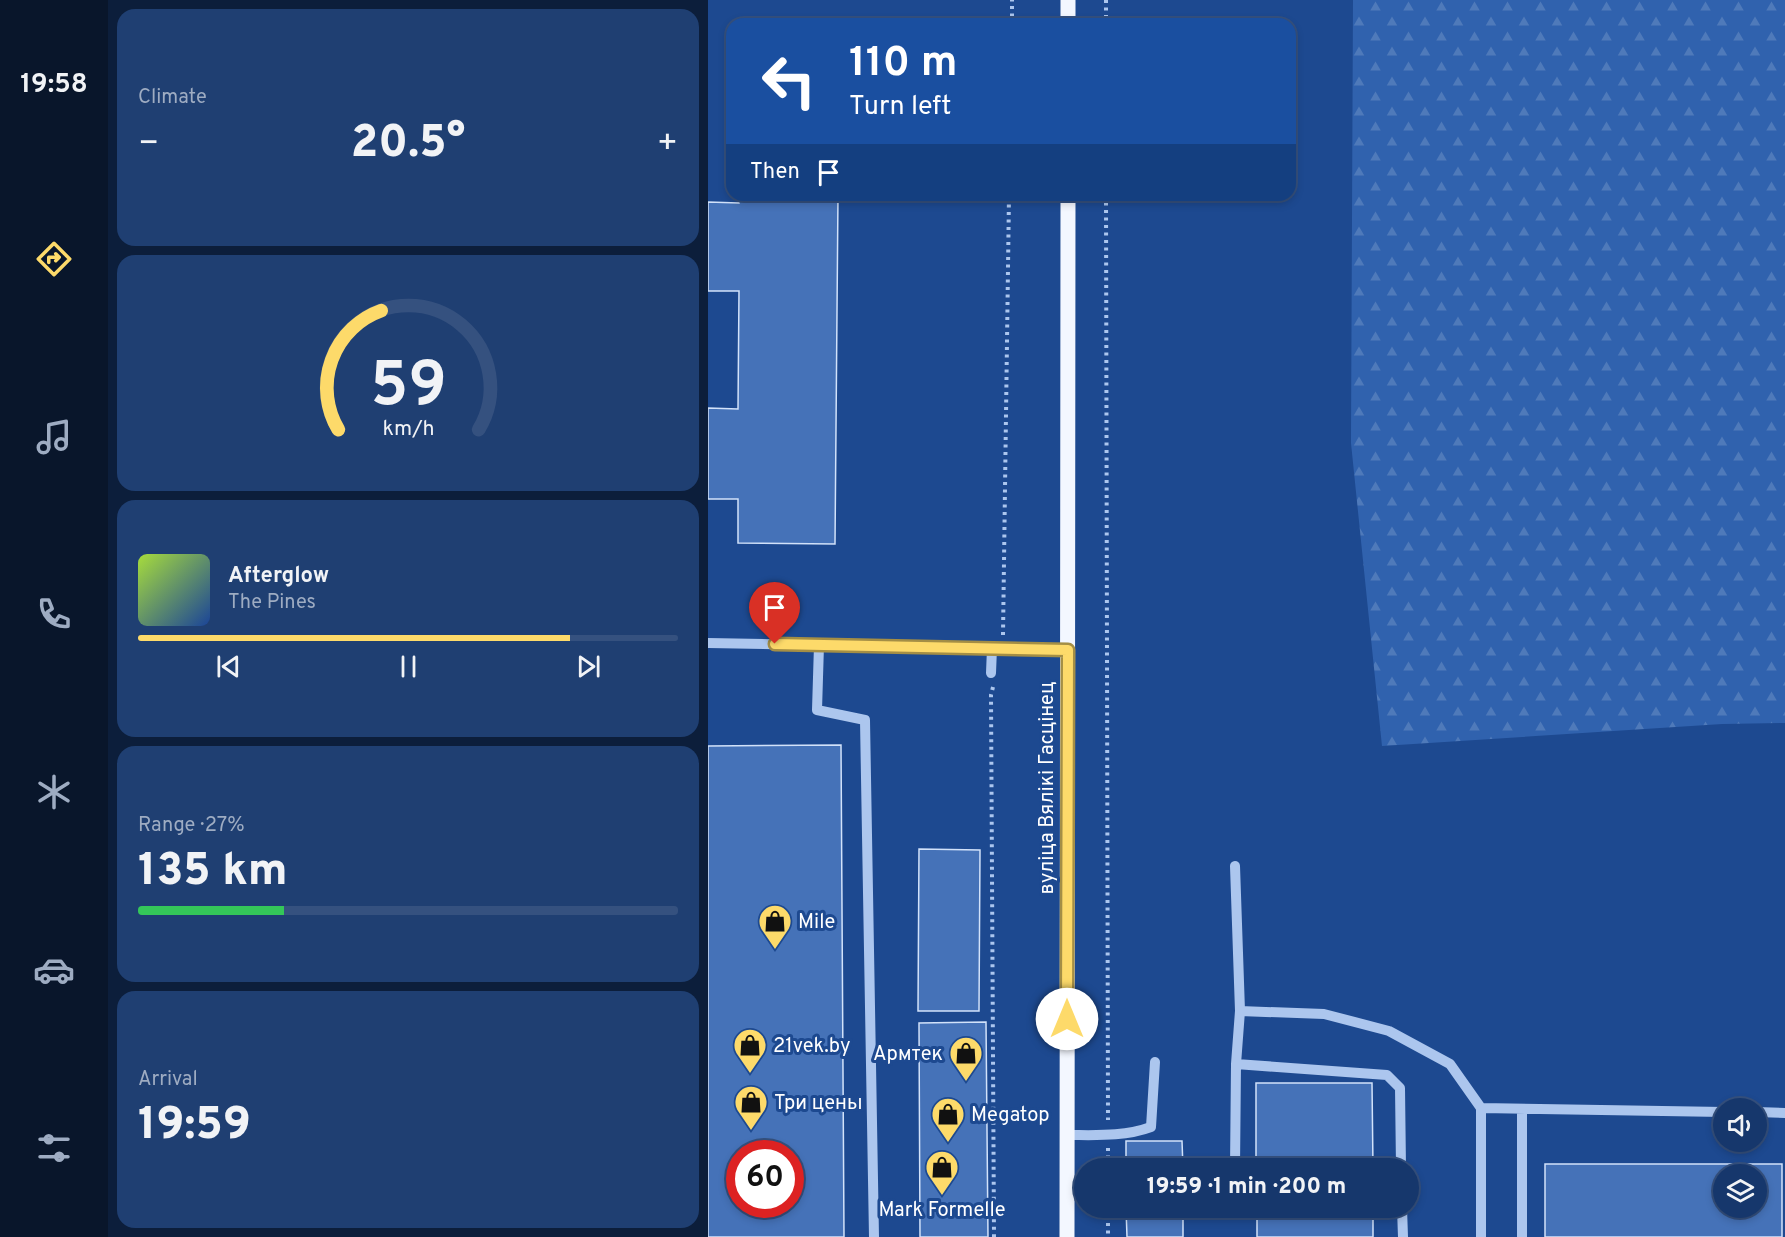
<!DOCTYPE html>
<html lang="en">
<head>
<meta charset="utf-8">
<style>
  :root { --surface:#16376c; --page:#1f3f72; --text:#f1f3f6; --muted:#9eacc2; --line:#35517f; --accent:#fdda6a }
  body { margin:0; font-family:Overpass,sans-serif; background:var(--page); color:var(--text); height:100vh; display:flex; flex-direction:column; font-size:22px; white-space:nowrap }
  * { box-sizing:border-box; margin:0 }
  p { font-size:20px; color:var(--muted) }
  .icon { flex:none; width:33px; height:33px; fill:none; stroke:currentColor; stroke-width:2; stroke-linecap:round; stroke-linejoin:round }
  .map { position:relative; flex:1; overflow:hidden }
  .panel { display:flex; flex-direction:column; gap:9px; padding:9px; background:#0c1e3b; width:600px }
  .panel>* { flex:none }
  .banner { position:absolute; left:18px; top:18px; width:570px; height:183px; border-radius:18px; box-shadow:0 3px 9px #0003,0 0 0 2px var(--line); background:#1a4fa0; color:#fff; overflow:hidden }
  .buttons { position:absolute; left:1005px; top:1098px; display:grid; gap:12px }
  .buttons a { display:grid; place-items:center; width:54px; height:54px; border-radius:50%; background:var(--surface); box-shadow:0 3px 9px #0003,0 0 0 2px var(--line); font-size:30px }
  .speed { position:absolute; left:18px; top:1140px; display:flex; gap:12px; font-size:30px; font-weight:700; text-align:center }
  .speed>* { display:grid; place-content:center; width:78px; height:78px; border-radius:50%; background:var(--surface); box-shadow:0 3px 9px #0003,0 0 0 2px var(--line); line-height:1 }
  .speed .limit { border:9px solid #d22; background:#fff; color:#111 }
  .pin { position:absolute; display:grid; place-items:center; width:51px; height:51px; color:#fff; margin:-62px -26px; border-radius:50% 50% 50% 0; rotate:-45deg; box-shadow:0 0 6px #0007 }
  .pin .icon { rotate:45deg }
  .me { position:absolute; width:66px; margin:-33px; rotate:0deg; stroke-linejoin:round; filter:drop-shadow(0 0 4px #0008) }
  .turn { display:flex; align-items:center; gap:21px; height:126px; padding:0 24px; font-size:27px }
  .turn .icon { width:78px; height:78px; stroke-width:2.5 }
  .turn b { display:block; font-size:42px; line-height:51px }
  .then { display:flex; align-items:center; height:57px; padding:0 24px; background:#0003; gap:12px; font-size:22px }
  .big { font-size:45px; font-weight:800; line-height:1.1 }
  .panel .card { flex:1; display:flex; flex-direction:column; justify-content:center; gap:9px; min-width:0; padding:0 21px; border-radius:18px; background:var(--page) }
  .panel .dial { align-items:center; gap:0 }
  .dial svg { height:156px; overflow:visible; fill:none; stroke:var(--line); stroke-width:7; stroke-linecap:round; text-anchor:middle }
  .dial text { fill:var(--text); stroke:none }
  .song { display:flex; align-items:center; gap:18px }
  .cover { width:72px; height:72px; border-radius:9px; background:linear-gradient(135deg,hsl(80 70% 55%),hsl(220 70% 35%)) }
  .played { height:6px; border-radius:3px; background:linear-gradient(90deg,var(--accent) 80%,var(--line) 80%) }
  .keys { display:flex; justify-content:space-around; direction:ltr }
  .heat { display:flex; justify-content:space-between; align-items:center; font-size:33px; direction:ltr }
  .charge { height:9px; border-radius:4px; background:linear-gradient(90deg,#34c759 27%,var(--line) 0) }
  .trip { position:absolute; left:366px; top:1158px; width:345px; height:60px; border-radius:30px; background:var(--surface); box-shadow:0 3px 9px #0003,0 0 0 2px var(--line); font-weight:800; line-height:60px; text-align:center }
  main { display:flex; flex:1; min-height:0 }
  .tab-bar { display:flex; flex-direction:column; width:108px; justify-content:space-around; align-items:center; background:#09162b; color:var(--muted) }
  .tab-bar .icon { width:42px; height:42px }
  .tab-bar .on { color:var(--accent) }
  .tab-bar b { font-size:27px; color:var(--text) }
  .map>svg:first-child { display:block }
  .forest { fill:url(#forest-firs) }
  .building { fill:#4572b8; stroke:#d2e2fa; stroke-width:1.5; fill-rule:evenodd }
  .lines { fill:none; stroke-linecap:round; stroke-linejoin:round }
  .path { stroke:#acc6ee; stroke-width:4; stroke-dasharray:3 4.5; stroke-linecap:butt }
  .minor { stroke:#acc6ee; stroke-width:10 }
  .major { stroke:#f3f7ff; stroke-width:15 }
  .route-casing { stroke:#a48e45; stroke-width:15 }
  .route { stroke:#fdda6a; stroke-width:10 }
  .labels { text-anchor:middle; stroke-width:6; stroke-linejoin:round; paint-order:stroke }
  .street-label { font-size:20px; fill:#fff; stroke:#1d4990 }
  .poi-label { font-size:20px; fill:#fff; stroke:#1d4990; text-anchor:start }
</style>
</head>
<body>
<main>
<nav class="tab-bar">
<b>19:58</b>
<svg class="icon on" aria-label="directions" viewBox="0 0 24 24"><path d="M12 3l9 9-9 9-9-9zM9 14v-3h6M13 9l2 2-2 2"/></svg>
<svg class="icon" aria-label="music" viewBox="0 0 24 24"><path d="M9 18V5l10-2v13"/><circle cx="6" cy="18" r="3"/><circle cx="16" cy="16" r="3"/></svg>
<svg class="icon" aria-label="phone" viewBox="0 0 24 24"><path d="M5 4h4l2 5-3 2q2 4 5 5l2-3 5 2v4C11 20 4 13 5 4z"/></svg>
<svg class="icon" aria-label="climate" viewBox="0 0 24 24"><path d="M12 3v18M4 7l16 10M4 17L20 7"/></svg>
<svg class="icon" aria-label="car" viewBox="0 0 24 24"><path d="M5 17H2v-5l4-1 3-4h7l3 4 3 1v5h-3M9 17h6M6 11h13"/><circle cx="7" cy="17" r="2"/><circle cx="17" cy="17" r="2"/></svg>
<svg class="icon" aria-label="filters" viewBox="0 0 24 24"><path d="M4 7h16M4 17h16"/><circle cx="9" cy="7" r="2"/><circle cx="15" cy="17" r="2"/></svg>
</nav>
<section class="panel">
<div class="card"><p>Climate</p>
<div class="heat"><a>−</a><b class="big">20.5°</b><a>+</a></div>
</div>
<div class="card dial"><svg viewBox="0 0 100 80">
<path d="M14 69A42 42 0 1 1 86 69"/>
<path d="M14 69A42 42 0 0 1 36 8" stroke="#fdda6a"/>
<text x="50" y="56" font-size="32" font-weight="700">59</text>
<text x="50" y="72" font-size="11">km/h</text>
</svg></div>
<div class="card">
<div class="song"><i class="cover"></i><div><b>Afterglow</b><p>The Pines</p></div></div>
<div class="played"></div>
<div class="keys"><svg class="icon" aria-label="previous" viewBox="0 0 24 24"><path d="M18 5L8 12l10 7zM5 5v14"/></svg><svg class="icon" aria-label="pause" viewBox="0 0 24 24"><path d="M8 5v14M16 5v14"/></svg><svg class="icon" aria-label="next" viewBox="0 0 24 24"><path d="M6 5l10 7-10 7zM19 5v14"/></svg></div>
</div>
<div class="card"><p>Range · 27%</p><b class="big">135 km</b><div class="charge"></div></div>
<div class="card"><p>Arrival</p><b class="big">19:59</b></div>
</section>
<div class="map">
<svg width="1077" height="1237" viewBox="0 0 1077 1237">
  <defs>
    <pattern id="forest-firs" width="22" height="20" patternUnits="userSpaceOnUse" patternTransform="scale(1.5)"><rect width="22" height="20" fill="#3062ae"/><path d="M5 1l3.5 6h-7zM16 11l3.5 6h-7z" fill="#4f7aba"/></pattern>
  </defs>
  <rect width="100%" height="100%" fill="#1d4990"/>
  <path class="forest" d="M645 0H1077V723L1014 724 674 746 643 443Z"/>
  <path class="building" d="M31 195H130L127 544 30 543V499H0V408L30 409 31 291H0V202L31 203Z
    M133 745 136 1237H0V746ZM32 1154H82V1204H32Z
    M211 849 272 850 271 1011H210Z
    M278 1022 280 1237H212L211 1023Z
    M548 1083H664L665 1168H548Z
    M418 1141H474L475 1168H418Z
    M837 1164H1074V1237H837ZM1016 1174H1048V1208H1016Z
    M418 1208H475V1237H419Z
    M549 1208H665V1237H549Z"/>
  <g class="lines">
    <path class="path" d="M398 0V24
      M304 24V0
      M398 195 400 1120
      M295 635 301 195
      M285 687 283 695 286 1237
      M400 1148V1168
      M400 1208V1237"/>
    <path class="minor" d="M0 643 360 650
      M111 645 109 710 157 720 166 1237
      M283 673 284 648
      M527 866 532 1011 616 1014 681 1031 742 1064 773 1108 1016 1112
      M528 1064 532 1011
      M814 1109V1237
      M1048 1112 1077 1113
      M359 1135C387 1135 416 1137 443 1127L447 1062
      M527 1168 528 1064 679 1075 692 1088 693 1168
      M694 1208 695 1237
      M773 1237V1108"/>
    <path class="major" d="M360 0V24
      M359 1237 360 195"/>
  </g>
  <g class="lines">
    <defs>
      <path id="route" d="M67 644 360 650 359 1019"/>
    </defs>
    <use href="#route" class="route-casing"/>
    <use href="#route" class="route"/>
  </g>
  <defs>
    <symbol id="shop-pin" viewBox="-11 -11 22 30"><path d="M0 17L-7.5 6A9.5 9.5 0 1 1 7.5 6Z" fill="#fdda6a" stroke="#1d4990"/><path d="M-5-2.5h2.3a2.7 3.5 0 0 1 5.4 0H5L5.5 6h-11ZM-1.5-2.5h3a1.5 2.3 0 0 0-3 0Z" fill="#111"/></symbol>
  </defs>
  <g fill-rule="evenodd">
    <use href="#shop-pin" x="48" y="902" width="38" height="52"/>
    <use href="#shop-pin" x="23" y="1026" width="38" height="52"/>
    <use href="#shop-pin" x="239" y="1034" width="38" height="52"/>
    <use href="#shop-pin" x="24" y="1083" width="38" height="52"/>
    <use href="#shop-pin" x="221" y="1095" width="38" height="52"/>
    <use href="#shop-pin" x="215" y="1148" width="38" height="52"/>
  </g>
  <g class="labels">
    <g class="street-label">
      <text transform="translate(338 788) rotate(-90)" y="7">вуліца Вялікі Гасцінец</text>
    </g>
    <g class="poi-label">
      <text x="90" y="928">Mile</text>
      <text x="65" y="1052">21vek.by</text>
      <text x="235" y="1060" text-anchor="end">Армтек</text>
      <text x="66" y="1109">Три цены</text>
      <text x="263" y="1121">Megatop</text>
      <text x="234" y="1216" text-anchor="middle">Mark Formelle</text>
    </g>
  </g>
</svg>
<div class="buttons">
<a><svg class="icon" aria-label="sound" viewBox="0 0 24 24"><path d="M4 9h4l5-4v14l-5-4H4zM17 9q2 3 0 6"/></svg></a>
<a><svg class="icon" aria-label="layers" viewBox="0 0 24 24"><path d="M12 4l9 5-9 5-9-5zM3 14l9 5 9-5"/></svg></a>
</div>
<div class="speed"><div class="limit">60</div></div>
<div class="pin" style="left:67px;top:644px;background:#d93025"><svg class="icon" aria-label="arrive" viewBox="0 0 24 24"><path d="M6 21V4h12l-3 4 3 4H6"/></svg></div>
<svg class="me" style="left:359px;top:1019px" viewBox="-20 -20 40 40"><circle r="19" fill="#fff"/><path d="M0-13L10 11 0 6-10 11z" fill="#fdda6a"/></svg>
<div class="trip">19:59 · 1 min · 200 m</div>
<div class="banner">
<div class="turn"><svg class="icon" aria-label="left" viewBox="0 0 24 24"><path d="M17 20v-9H6M10 6l-5 5 5 5"/></svg><div><b>110 m</b>Turn left</div></div>
<div class="then">Then<svg class="icon" aria-label="arrive" viewBox="0 0 24 24"><path d="M6 21V4h12l-3 4 3 4H6"/></svg></div>
</div>
</div>
</main>
</body>
</html>
